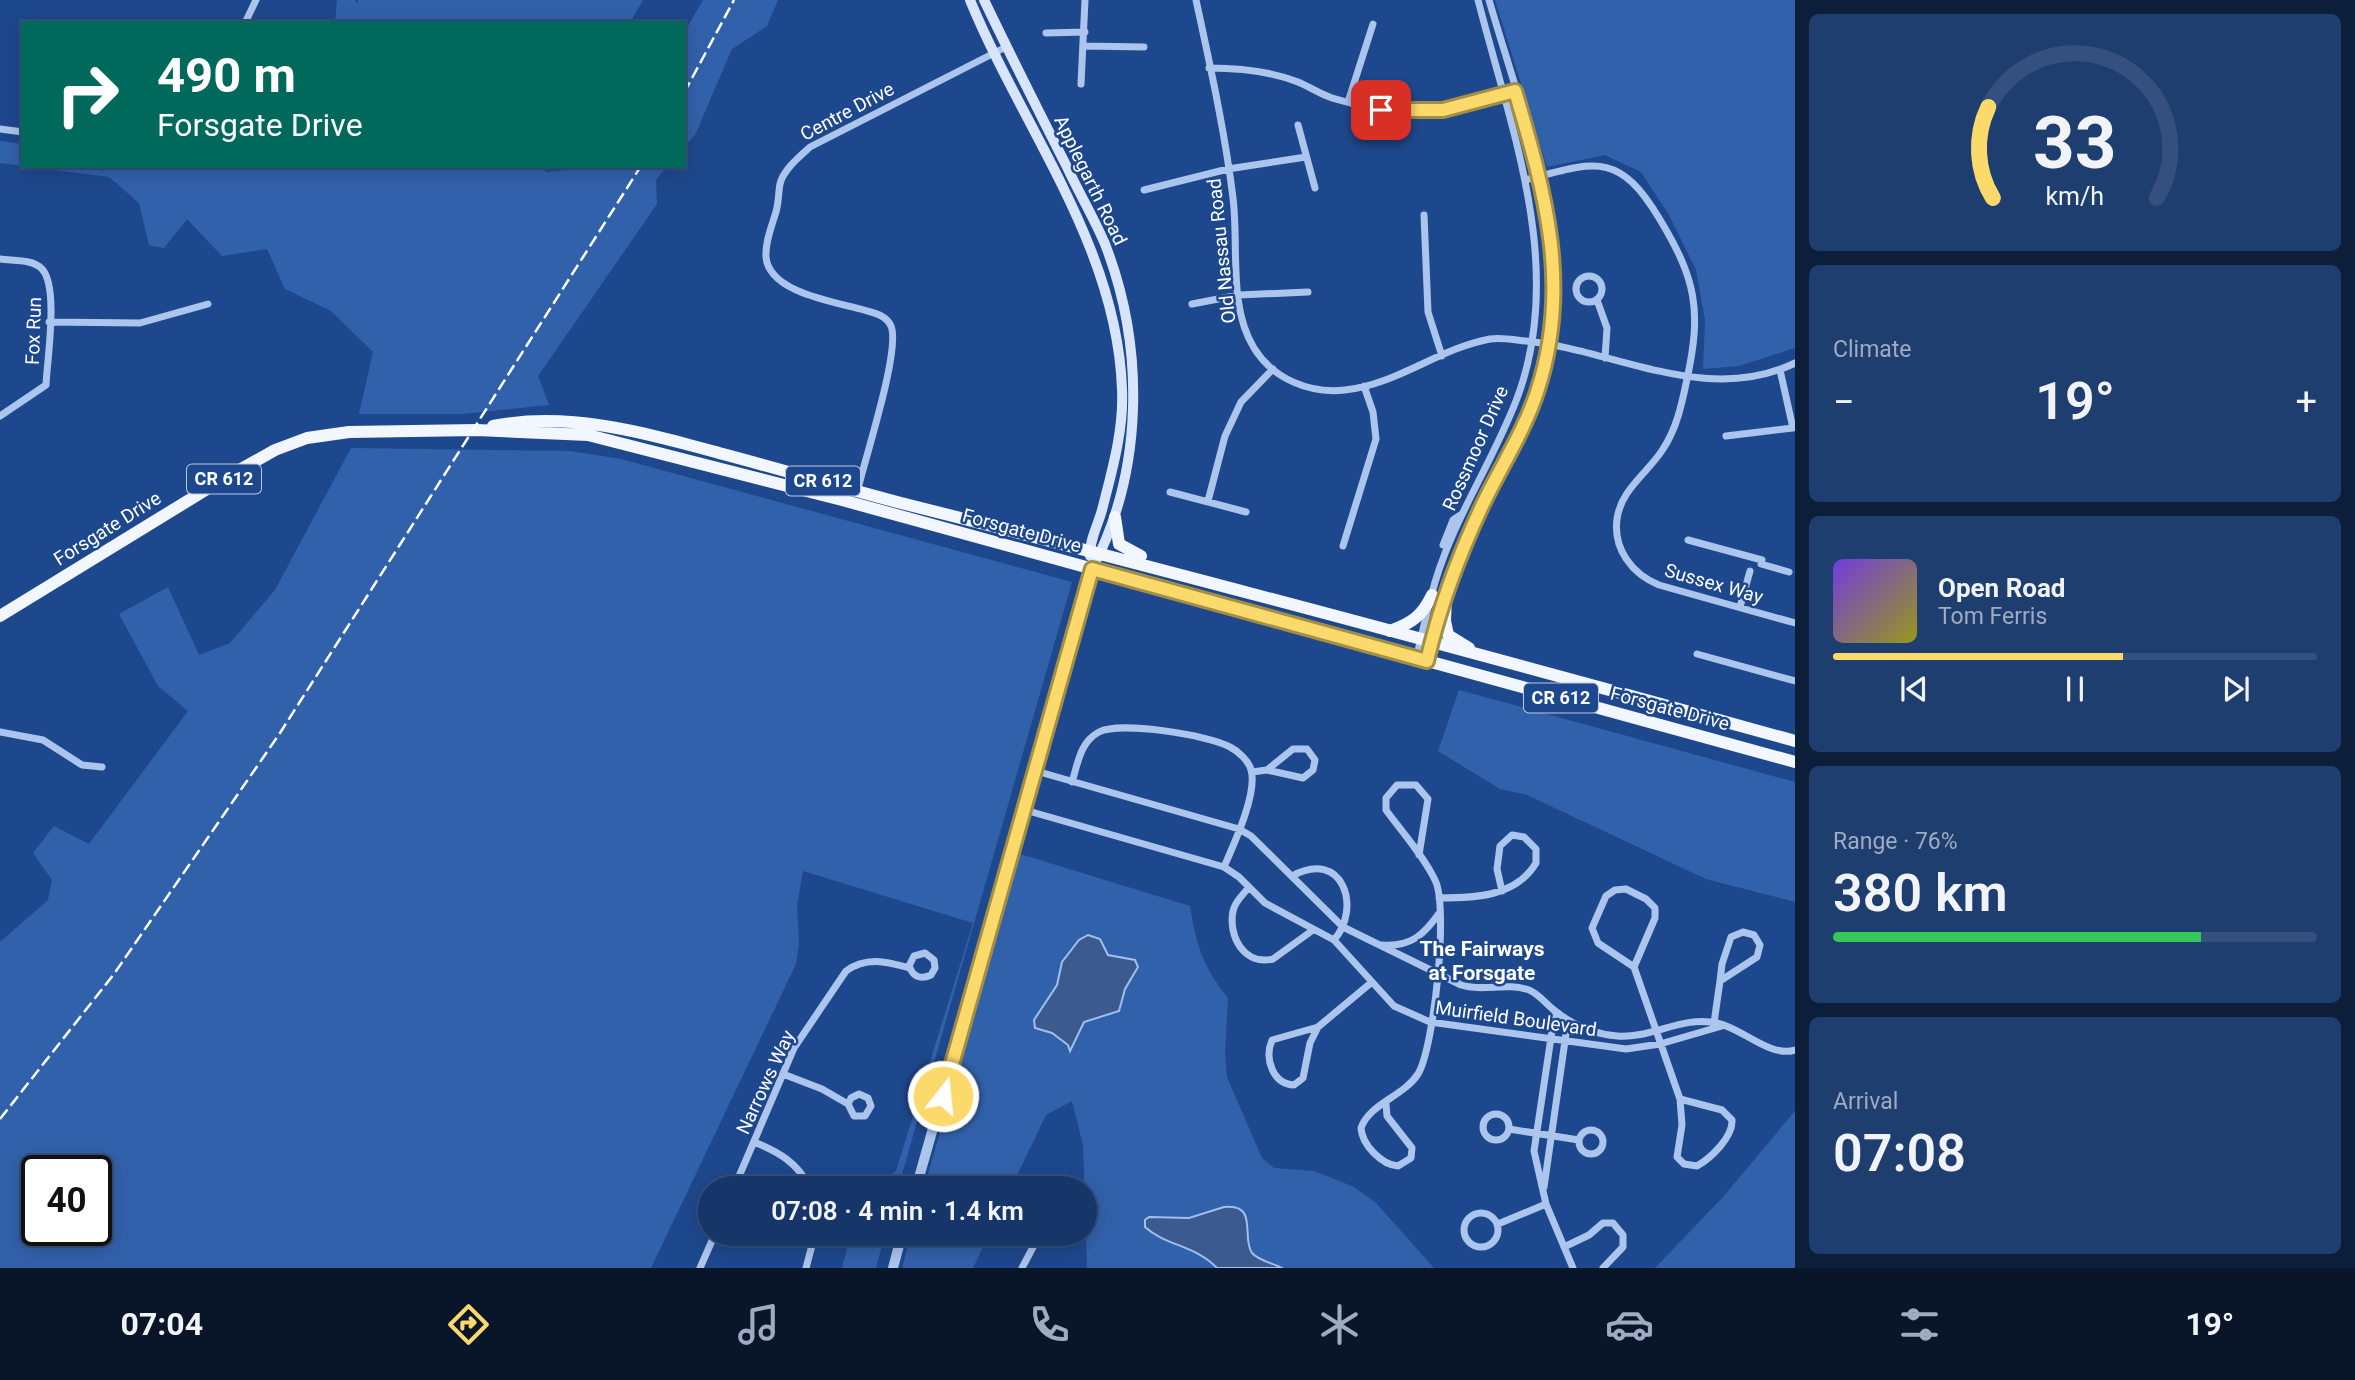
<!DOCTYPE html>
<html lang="en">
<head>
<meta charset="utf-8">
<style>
  :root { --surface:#16366a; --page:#1f3e70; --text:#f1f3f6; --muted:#9eabc1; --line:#35507e; --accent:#fbda6b }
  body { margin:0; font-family:Roboto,sans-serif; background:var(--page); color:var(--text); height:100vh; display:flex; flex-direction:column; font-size:26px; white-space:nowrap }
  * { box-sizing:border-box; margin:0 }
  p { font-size:23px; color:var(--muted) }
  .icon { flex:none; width:38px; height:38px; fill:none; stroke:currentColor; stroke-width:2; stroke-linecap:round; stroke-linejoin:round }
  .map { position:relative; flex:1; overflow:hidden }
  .sheet { display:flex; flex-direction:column; gap:14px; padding:14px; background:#0c1e3a; width:560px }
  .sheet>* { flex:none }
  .banner { position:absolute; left:21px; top:21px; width:665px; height:147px; border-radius:0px; box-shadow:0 4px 18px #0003,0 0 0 2px var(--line); background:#00695c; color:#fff; overflow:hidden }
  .speed { position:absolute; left:21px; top:1155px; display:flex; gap:14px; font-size:35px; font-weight:700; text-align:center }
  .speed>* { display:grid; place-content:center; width:91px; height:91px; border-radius:50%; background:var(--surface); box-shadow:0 4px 18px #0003,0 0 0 2px var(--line); line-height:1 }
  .speed .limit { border:4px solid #111; border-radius:10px; background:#fff; color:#111 }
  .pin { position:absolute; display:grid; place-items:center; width:60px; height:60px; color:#fff; margin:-30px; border-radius:14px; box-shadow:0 4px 10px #0006 }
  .me { position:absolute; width:77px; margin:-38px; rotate:16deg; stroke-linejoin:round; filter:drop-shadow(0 0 5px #0008) }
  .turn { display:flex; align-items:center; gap:24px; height:147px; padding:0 21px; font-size:32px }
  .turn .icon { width:91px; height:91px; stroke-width:2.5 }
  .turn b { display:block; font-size:49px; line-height:60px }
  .big { font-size:52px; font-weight:600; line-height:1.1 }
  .sheet .card { flex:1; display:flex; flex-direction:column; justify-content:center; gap:10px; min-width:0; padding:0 24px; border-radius:10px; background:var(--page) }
  .sheet .dial { align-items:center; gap:0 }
  .dial svg { height:182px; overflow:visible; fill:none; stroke:var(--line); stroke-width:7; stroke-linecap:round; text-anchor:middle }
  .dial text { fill:var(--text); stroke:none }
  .song { display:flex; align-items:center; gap:21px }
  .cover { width:84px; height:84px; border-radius:10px; background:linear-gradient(135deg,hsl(260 70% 55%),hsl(60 70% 35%)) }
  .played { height:7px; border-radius:4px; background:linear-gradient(90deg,var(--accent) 60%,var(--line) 60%) }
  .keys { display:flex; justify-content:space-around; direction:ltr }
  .heat { display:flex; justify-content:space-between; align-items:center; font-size:38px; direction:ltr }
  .charge { height:10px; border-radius:5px; background:linear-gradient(90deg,#34c759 76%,var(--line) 0) }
  .trip { position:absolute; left:698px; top:1176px; width:399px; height:70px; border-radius:35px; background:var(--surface); box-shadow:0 4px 18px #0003,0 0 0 2px var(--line); font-weight:600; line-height:70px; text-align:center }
  .dock { display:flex; height:112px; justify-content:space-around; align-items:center; background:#09162a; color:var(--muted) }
  .dock .icon { width:49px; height:49px }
  .dock .active { color:var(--accent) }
  .dock b { font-size:32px; color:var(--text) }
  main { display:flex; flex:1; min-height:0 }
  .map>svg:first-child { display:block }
  .green { fill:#3261ab; fill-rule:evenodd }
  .water { fill:#3c5a8d; stroke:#9fbfee; stroke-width:2 }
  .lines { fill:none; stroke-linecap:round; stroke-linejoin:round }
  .minor { stroke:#acc5ec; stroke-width:7 }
  .tertiary { stroke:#acc5ec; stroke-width:10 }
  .secondary { stroke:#d8e4f9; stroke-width:10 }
  .primary { stroke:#f1f6ff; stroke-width:12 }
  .rail { stroke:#fff; stroke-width:2.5; stroke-dasharray:12 5; stroke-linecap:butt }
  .route-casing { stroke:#a38e46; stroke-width:18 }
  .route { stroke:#fbda6b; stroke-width:12 }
  .labels { text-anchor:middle; stroke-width:5; stroke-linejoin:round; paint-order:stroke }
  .shield { fill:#1e488d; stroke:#bcc8dd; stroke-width:2 }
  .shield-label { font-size:18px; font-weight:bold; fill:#fff }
  .street-label { font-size:19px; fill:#fff; stroke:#1e488d }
  .neighbourhood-label { font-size:21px; font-weight:bold; fill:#fff; stroke:#1e488d }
</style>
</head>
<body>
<main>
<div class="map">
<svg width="1795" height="1268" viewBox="0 0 1795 1268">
  <rect width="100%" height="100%" fill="#1e488d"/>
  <path class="green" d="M337 0H355L357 4 358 0H643L630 23H335Z
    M703 0H778L767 26 732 49 695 135 684 147V33Z
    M1495 0H1795V348L1739 366 1703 369 1705 320 1696 270 1669 215 1641 172 1605 155 1547 167Z
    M0 141 23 144V166L0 163Z
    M23 166H548L545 172 612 166H667L656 180 657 204 538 376 549 405 463 414H359L373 352 331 311 285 289 267 249 222 256 187 219 164 248 149 245 139 203 109 177Z
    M351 448 570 451 621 459 1072 582 898 1188H873L896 1171 973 923 803 871 797 905 799 943 796 964 651 1268H0V942L48 900 52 880 33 853 54 826 89 844 188 711 158 686 119 614 168 587 199 655 230 643 275 590ZM37 1171H96V1230H37Z
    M1459 690 1795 782V902L1706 879 1527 795 1500 789 1438 751Z
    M1020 854 1190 906C1196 945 1203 967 1228 998L1225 1053 1227 1077 1262 1158 1274 1168 1314 1171 1354 1187 1376 1203 1434 1268H1087L1083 1145 1072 1101 1046 1115 1011 1188H924Z
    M1795 1111V1268H1655L1723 1197Z
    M851 1234H885L876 1268H842Z
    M911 1234H989L973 1268H902Z"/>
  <path class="water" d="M1088 935 1100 939 1108 955 1135 960 1138 967 1125 989 1119 1011 1084 1022 1070 1051 1068 1045 1052 1033 1035 1028 1034 1020 1057 985 1062 962 1079 940Z
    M1224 1207C1259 1203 1241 1238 1252 1253 1259 1261 1273 1263 1282 1268H1217C1195 1245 1166 1246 1145 1227V1220L1149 1217 1189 1218Z"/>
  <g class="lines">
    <path class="minor" d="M1196 0C1210 65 1225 132 1233 198 1239 246 1228 306 1254 348 1273 379 1310 394 1345 390 1396 385 1440 348 1490 339 1501 337 1515 340 1526 341 1615 350 1707 406 1795 363
      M245 23 256 0
      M1046 33 1085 32
      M1085 46 1144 47
      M1209 68C1239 68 1270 71 1298 82 1310 87 1320 94 1332 98 1403 120 1446 110 1515 91
      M1081 84 1085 0
      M1348 102 1373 24
      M1298 125 1315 188
      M0 129 23 132
      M1525 180C1594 162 1618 150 1659 218 1696 279 1702 310 1687 379 1682 403 1677 428 1663 449 1648 473 1621 489 1617 519 1613 549 1632 574 1659 585L1795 623
      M1144 190 1228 169 1306 157
      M1424 215 1428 312 1442 356
      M0 259C13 261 33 259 42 269 59 287 47 360 46 385L0 416
      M1576 289a13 13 0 1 1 26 0a13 13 0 1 1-26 0Z
      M1597 300 1607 328 1605 358
      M1192 304 1239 295 1308 292
      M49 322 140 323 208 304
      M1726 436 1793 428 1780 370
      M1170 492 1246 512
      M857 493C864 461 901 350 891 326 886 315 874 313 864 310 836 302 769 293 766 257 765 243 771 228 775 215 779 205 778 194 780 184 783 170 800 156 810 147L1006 47
      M1208 501 1225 436 1241 402 1273 369
      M1688 540 1762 560 1761 564 1789 572
      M1443 545 1453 520 1462 514
      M1343 546 1376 439 1373 412 1364 386
      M1431 597C1448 527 1490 468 1516 401 1567 270 1511 129 1478 0
      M1445 600C1456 569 1467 537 1482 507 1500 468 1523 433 1537 392 1581 260 1526 127 1489 0
      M1740 607 1750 571
      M1697 654 1795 681
      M1416 659 1428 608
      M1427 661 1442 612
      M0 732 43 740 82 765 102 767
      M1036 771 1239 829 1251 836 1343 927 1461 985C1483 992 1507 982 1529 990 1539 994 1546 1004 1554 1010 1572 1025 1594 1034 1617 1036 1651 1039 1683 1015 1717 1023 1742 1028 1770 1058 1795 1050
      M1252 772 1267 770 1303 778 1313 770 1315 760 1307 749H1293L1267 770
      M1072 782C1078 763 1080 742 1099 732 1120 721 1209 735 1230 747 1238 751 1249 761 1251 770 1258 793 1233 846 1224 867
      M1025 810 1224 867 1239 877 1265 903 1334 940 1394 1006 1430 1022 1626 1049 1660 1044 1722 1026
      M1292 876C1343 848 1362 908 1334 940
      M1249 887C1243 895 1235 901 1233 911 1228 936 1244 966 1273 959L1313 930
      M1439 898C1474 898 1516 897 1536 863V849L1524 837 1512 835 1500 846 1497 869 1502 891
      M1382 945C1411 947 1424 935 1440 912
      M1634 967 1655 918V908L1646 899 1626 889 1615 890 1606 896 1592 928 1598 943 1634 967 1680 1099 1682 1125 1677 1157 1684 1164 1697 1166C1711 1158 1733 1137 1732 1120L1722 1110 1680 1099
      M1555 1011 1534 1151 1546 1204 1573 1268
      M1714 1023 1720 981 1757 957 1760 945 1754 935 1743 932 1731 937 1722 964 1720 981
      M1318 1027 1310 1043 1303 1078 1294 1085C1273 1084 1264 1059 1272 1040L1318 1027 1372 982
      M783 1074 822 1089 848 1104 854 1116H865L871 1106 868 1098 859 1094 851 1098 848 1104
      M1386 1104 1387 1116 1412 1148 1411 1158 1398 1166C1382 1165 1362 1145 1361 1128 1369 1104 1404 1096 1418 1074 1434 1048 1449 907 1435 880 1423 855 1402 832 1386 810V798L1397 785H1416L1428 799 1419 855
      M1483 1127a13 13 0 1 1 26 0a13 13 0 1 1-26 0Z
      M1509 1129 1579 1140
      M1579 1142a12 12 0 1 1 24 0a12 12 0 1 1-24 0Z
      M754 1142C779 1152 798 1163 810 1188
      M1544 1187 1568 1020
      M734 1188 794 1048 846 971C867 956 887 962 910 968 914 978 922 979 931 975L935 968 934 960 925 953 914 956 910 964
      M1464 1230a17 17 0 1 1 34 0a17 17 0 1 1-34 0Z
      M1498 1224 1546 1204
      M1564 1247 1589 1235 1603 1223H1613L1623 1235V1247L1603 1268
      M700 1268 715 1234
      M806 1268 815 1234
      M1022 1268 1040 1234"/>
    <path class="tertiary" d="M916 1188 1092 569
      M893 1268 902 1234"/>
    <path class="secondary" d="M970 0C1023 129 1117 246 1122 389 1124 430 1112 471 1102 510 1098 525 1089 541 1090 556
      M984 0C1011 56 1039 112 1067 167 1079 193 1094 218 1105 244 1145 347 1144 471 1092 569"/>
    <path class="primary" d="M493 426C569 411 646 433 719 453 780 469 840 487 901 503 1200 578 1498 659 1795 741
      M1115 517 1119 544 1141 556
      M1446 597 1445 621 1448 635 1469 648
      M0 616 225 478 275 450 307 438 349 432 477 430 588 435 842 500 1795 762
      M1390 631C1412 623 1422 616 1432 595"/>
    <path class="rail" d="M684 93 734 0
      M0 1119 114 974 280 733 641 166"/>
  </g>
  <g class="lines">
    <defs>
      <path id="route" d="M943 1096 1092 569 1427 661C1439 609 1459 555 1482 506 1500 468 1524 432 1537 392 1572 287 1545 192 1515 91L1443 110H1381"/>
    </defs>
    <use href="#route" class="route-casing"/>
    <use href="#route" class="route"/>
  </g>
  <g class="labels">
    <g class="shield">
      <rect x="187" y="464.5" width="74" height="29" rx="5"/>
      <rect x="786" y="466.5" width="74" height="29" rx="5"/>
      <rect x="1524" y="683.5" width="74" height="29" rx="5"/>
    </g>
    <g class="shield-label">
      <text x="224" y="485">CR 612</text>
      <text x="823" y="487">CR 612</text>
      <text x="1561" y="704">CR 612</text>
    </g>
    <g class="street-label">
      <text transform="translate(847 111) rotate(-28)" y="7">Centre Drive</text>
      <text transform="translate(1091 180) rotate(64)" y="7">Applegarth Road</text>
      <text transform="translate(1221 251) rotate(-96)" y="7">Old Nassau Road</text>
      <text transform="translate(33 331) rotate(-88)" y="7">Fox Run</text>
      <text transform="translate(1475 448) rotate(-66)" y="7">Rossmoor Drive</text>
      <text transform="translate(107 528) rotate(-32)" y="7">Forsgate Drive</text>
      <text transform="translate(1022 530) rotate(15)" y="7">Forsgate Drive</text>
      <text transform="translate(1714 583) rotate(16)" y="7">Sussex Way</text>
      <text transform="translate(1670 708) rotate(15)" y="7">Forsgate Drive</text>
      <text transform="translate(1516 1018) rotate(8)" y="7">Muirfield Boulevard</text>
      <text transform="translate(765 1082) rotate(-65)" y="7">Narrows Way</text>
    </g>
    <g class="neighbourhood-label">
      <text x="1482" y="956">The Fairways<tspan x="1482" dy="24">at Forsgate</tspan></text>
    </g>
  </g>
</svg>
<div class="speed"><div class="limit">40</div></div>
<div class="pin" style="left:1381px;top:110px;background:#d93025"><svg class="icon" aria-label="arrive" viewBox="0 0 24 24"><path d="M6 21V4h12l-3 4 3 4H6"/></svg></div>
<svg class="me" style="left:943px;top:1096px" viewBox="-20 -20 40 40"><circle r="17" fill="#fbda6b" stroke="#fff" stroke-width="3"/><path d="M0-11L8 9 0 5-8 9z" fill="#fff"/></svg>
<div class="trip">07:08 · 4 min · 1.4 km</div>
<div class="banner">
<div class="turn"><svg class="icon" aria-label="right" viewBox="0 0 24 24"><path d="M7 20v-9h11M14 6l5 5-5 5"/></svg><div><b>490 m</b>Forsgate Drive</div></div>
</div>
</div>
<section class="sheet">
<div class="card dial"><svg viewBox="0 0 100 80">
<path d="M14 69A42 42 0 1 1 86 69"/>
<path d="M14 69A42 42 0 0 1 12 29" stroke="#fbda6b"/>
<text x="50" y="56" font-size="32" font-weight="700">33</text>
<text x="50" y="72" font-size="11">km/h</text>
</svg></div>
<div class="card"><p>Climate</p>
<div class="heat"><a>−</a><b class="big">19°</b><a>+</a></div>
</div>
<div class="card">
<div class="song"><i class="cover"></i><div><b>Open Road</b><p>Tom Ferris</p></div></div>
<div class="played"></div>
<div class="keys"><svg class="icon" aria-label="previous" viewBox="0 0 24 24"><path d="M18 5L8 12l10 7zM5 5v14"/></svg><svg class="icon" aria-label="pause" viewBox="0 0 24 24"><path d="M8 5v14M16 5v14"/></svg><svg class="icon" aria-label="next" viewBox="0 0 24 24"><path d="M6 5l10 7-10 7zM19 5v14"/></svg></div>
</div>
<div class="card"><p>Range · 76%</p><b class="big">380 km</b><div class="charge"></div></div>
<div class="card"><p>Arrival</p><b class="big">07:08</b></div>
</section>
</main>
<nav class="dock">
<b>07:04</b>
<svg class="icon active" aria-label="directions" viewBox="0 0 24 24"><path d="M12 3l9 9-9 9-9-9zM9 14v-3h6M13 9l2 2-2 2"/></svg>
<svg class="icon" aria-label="music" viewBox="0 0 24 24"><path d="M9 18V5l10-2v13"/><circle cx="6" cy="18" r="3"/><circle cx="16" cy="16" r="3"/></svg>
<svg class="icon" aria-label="phone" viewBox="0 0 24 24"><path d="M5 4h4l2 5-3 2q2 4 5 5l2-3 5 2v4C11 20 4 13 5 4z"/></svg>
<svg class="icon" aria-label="climate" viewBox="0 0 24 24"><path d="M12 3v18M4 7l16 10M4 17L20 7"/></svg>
<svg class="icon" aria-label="car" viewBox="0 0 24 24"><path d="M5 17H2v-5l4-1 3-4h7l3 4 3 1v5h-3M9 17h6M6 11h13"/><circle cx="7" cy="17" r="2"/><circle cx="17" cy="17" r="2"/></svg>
<svg class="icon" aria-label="filters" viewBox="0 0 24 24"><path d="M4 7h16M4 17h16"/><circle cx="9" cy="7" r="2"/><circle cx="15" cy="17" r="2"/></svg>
<b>19°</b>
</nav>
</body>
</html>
